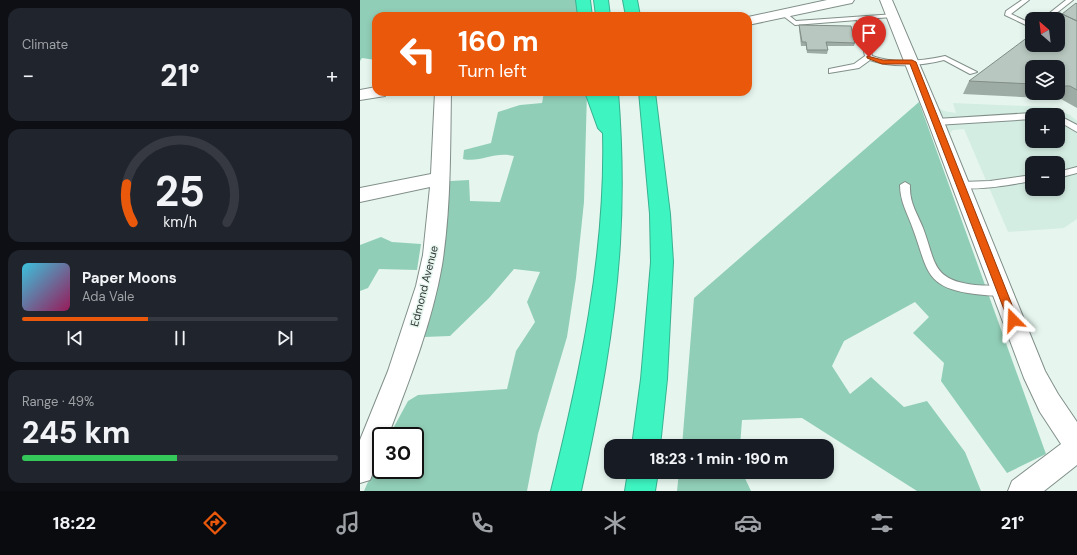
<!DOCTYPE html>
<html lang="en">
<head>
<meta charset="utf-8">
<style>
  :root { --surface:#171b24; --page:#20242c; --text:#f1f3f6; --muted:#9ea1a6; --line:#363941; --accent:#ea580c }
  body { margin:0; font-family:"DM Sans",sans-serif; background:var(--page); color:var(--text); height:100vh; display:flex; flex-direction:column; font-size:15px; white-space:nowrap }
  * { box-sizing:border-box; margin:0 }
  p { font-size:13px; color:var(--muted) }
  .icon { flex:none; width:22px; height:22px; fill:none; stroke:currentColor; stroke-width:2; stroke-linecap:round; stroke-linejoin:round }
  .map { position:relative; flex:1; overflow:hidden }
  .sheet { display:flex; flex-direction:column; gap:8px; padding:8px; background:#0d0f14; width:360px }
  .sheet>* { flex:none }
  .guide { position:absolute; left:12px; top:12px; width:380px; height:84px; border-radius:12px; box-shadow:0 2px 6px #0003; background:#ea580c; color:#fff; overflow:hidden }
  .needle { width:26px; rotate:332deg }
  .fabs { position:absolute; left:665px; top:12px; display:grid; gap:8px }
  .fabs a { display:grid; place-items:center; width:40px; height:40px; border-radius:8px; background:var(--surface); box-shadow:0 2px 6px #0003; font-size:20px }
  .speed { position:absolute; left:12px; top:427px; display:flex; gap:8px; font-size:20px; font-weight:700; text-align:center }
  .speed>* { display:grid; place-content:center; width:52px; height:52px; border-radius:50%; background:var(--surface); box-shadow:0 2px 6px #0003; line-height:1 }
  .speed .limit { border:2px solid #111; border-radius:6px; background:#fff; color:#111 }
  .pin { position:absolute; display:grid; place-items:center; width:34px; height:34px; color:#fff; margin:-41px -17px; border-radius:50% 50% 50% 0; rotate:-45deg; box-shadow:0 0 4px #0007 }
  .pin .icon { rotate:45deg }
  .me { position:absolute; width:44px; margin:-22px; rotate:339deg; stroke-linejoin:round; filter:drop-shadow(0 0 3px #0008) }
  .turn { display:flex; align-items:center; gap:14px; height:84px; padding:0 20px; font-size:18px }
  .turn .icon { width:52px; height:52px; stroke-width:2.5 }
  .turn b { display:block; font-size:28px; line-height:34px }
  .big { font-size:30px; font-weight:800; line-height:1.1 }
  .sheet .tile { flex:1; display:flex; flex-direction:column; justify-content:center; gap:6px; min-width:0; padding:0 14px; border-radius:12px; background:var(--page) }
  .sheet .dial { align-items:center; gap:0 }
  .dial svg { height:104px; overflow:visible; fill:none; stroke:var(--line); stroke-width:7; stroke-linecap:round; text-anchor:middle }
  .dial text { fill:var(--text); stroke:none }
  .song { display:flex; align-items:center; gap:12px }
  .cover { width:48px; height:48px; border-radius:6px; background:linear-gradient(135deg,hsl(190 70% 55%),hsl(330 70% 35%)) }
  .played { height:4px; border-radius:2px; background:linear-gradient(90deg,var(--accent) 40%,var(--line) 40%) }
  .keys { display:flex; justify-content:space-around; direction:ltr }
  .heat { display:flex; justify-content:space-between; align-items:center; font-size:22px; direction:ltr }
  .charge { height:6px; border-radius:3px; background:linear-gradient(90deg,#34c759 49%,var(--line) 0) }
  .trip { position:absolute; left:244px; top:439px; width:230px; height:40px; border-radius:12px; background:var(--surface); box-shadow:0 2px 6px #0003; font-weight:800; line-height:40px; text-align:center }
  .dock { display:flex; height:64px; justify-content:space-around; align-items:center; background:#090b0e; color:var(--muted) }
  .dock .icon { width:28px; height:28px }
  .dock .on { color:var(--accent) }
  .dock b { font-size:18px; color:var(--text) }
  main { display:flex; flex:1; min-height:0 }
  .map>svg:first-child { display:block }
  .built { fill:#d4ede3; fill-rule:evenodd }
  .green { fill:#91ceb7 }
  .lines { fill:none; stroke-linecap:round; stroke-linejoin:round }
  .service-casing { stroke:#818f89; stroke-width:2 }
  .minor-casing { stroke:#818f89; stroke-width:2 }
  .tertiary-casing { stroke:#818f89; stroke-width:2 }
  .motorway-casing { stroke:#38b190; stroke-width:2 }
  .service { fill:#fff; fill-rule:evenodd }
  .minor { fill:#fff; fill-rule:evenodd }
  .tertiary { fill:#fff; fill-rule:evenodd }
  .motorway { fill:#3ef5c2; fill-rule:evenodd }
  .wall { fill:#9eaca6; fill-rule:evenodd }
  .building { fill:#b8c8c1; stroke:#818c87 }
  .route { fill:#ea580c; stroke:#983908 }
  .labels { text-anchor:middle; stroke-width:3; stroke-linejoin:round; paint-order:stroke }
  .street-label { font-size:11px; fill:#2e3432; stroke:#e6f6ef }
</style>
</head>
<body>
<main>
<section class="sheet">
<div class="tile"><p>Climate</p>
<div class="heat"><a>−</a><b class="big">21°</b><a>+</a></div>
</div>
<div class="tile dial"><svg viewBox="0 0 100 80">
<path d="M14 69A42 42 0 1 1 86 69"/>
<path d="M14 69A42 42 0 0 1 9 39" stroke="#ea580c"/>
<text x="50" y="56" font-size="32" font-weight="700">25</text>
<text x="50" y="72" font-size="11">km/h</text>
</svg></div>
<div class="tile">
<div class="song"><i class="cover"></i><div><b>Paper Moons</b><p>Ada Vale</p></div></div>
<div class="played"></div>
<div class="keys"><svg class="icon" aria-label="previous" viewBox="0 0 24 24"><path d="M18 5L8 12l10 7zM5 5v14"/></svg><svg class="icon" aria-label="pause" viewBox="0 0 24 24"><path d="M8 5v14M16 5v14"/></svg><svg class="icon" aria-label="next" viewBox="0 0 24 24"><path d="M6 5l10 7-10 7zM19 5v14"/></svg></div>
</div>
<div class="tile"><p>Range · 49%</p><b class="big">245 km</b><div class="charge"></div></div>
</section>
<div class="map">
<svg width="717" height="491" viewBox="0 0 717 491">
  <rect width="100%" height="100%" fill="#e6f6ef"/>
  <path class="built" d="M593 103 690 107 710 115 717 121V219L704 228 648 232 604 129 593 130 590 133 577 107 584 111 596 113ZM672 115H698V141H672ZM672 163H698V189H672Z"/>
  <path class="green" d="M0 0H219L220 16H16V60L2 58 0 61Z
    M184 92H227L224 202 216 278 207 337 178 434 167 491H4L21 452V470H55V436H29L48 401 58 395 147 389 156 351 175 322 167 302 180 272 154 269 129 298 90 336 64 337 82 254 90 181 109 180 110 201 140 202 154 156C134 151 121 163 103 159L104 150 131 143 138 112 160 105 182 103Z
    M559 102 686 454 647 473 581 381 584 363 553 333 569 317 555 302 484 341 472 366 490 394 511 377 544 407 567 401 605 452 621 491H557L442 418 382 420 380 446H322L334 298Z
    M21 237 32 242 61 244 57 270 19 269 8 288 0 291V245Z
    M319 472H382L391 491H317Z"/>
  <g class="lines">
    <defs>
      <path id="service" d="M662 0H669L651 14 672 24V28L645 15 646 11Z
        M706 0H713L689 19H682Z
        M422 13H426L436 21 535 14 536 15 533 17 504 19 512 56C534 64 563 61 585 56L617 72 610 74 584 60C561 66 532 68 510 60L499 68 469 73V69L494 64 505 56 497 20 435 25 422 15Z
        M672 113 675 115H672V119L576 125 572 122 576 119Z
        M698 115 717 125V132L698 121Z
        M717 167V173L698 178V172Z
        M672 175V181C660 183 603 194 596 185L601 182 630 181Z
        M545 182 550 185C549 202 557 213 563 228 576 262 571 280 615 285 625 286 637 285 646 288L647 291 646 294C637 297 625 295 615 294 564 288 568 269 553 229 548 214 540 202 540 185Z"/>
      <path id="minor" d="M520 0H532L584 122 685 371 698 394 717 422V465L684 491H648L652 481 701 444 680 412 664 378 568 122Z
        M75 92H91C90 149 91 208 82 265 72 323 49 381 28 436H21V453L10 480 0 483V440L28 371 56 286 63 255 70 187 0 202V188L71 174Z"/>
      <path id="tertiary" d="M467 0H494L492 3 487 4 388 25V17Z
        M16 87V92H27L25 96 0 100V90Z"/>
      <path id="motorway" d="M216 0H230L232 16H218Z
        M234 0H248L250 16H236Z
        M263 0H277L280 16H266Z
        M225 92H258C262 142 263 193 260 243 255 327 239 409 221 491H191C220 374 246 254 243 133L238 128Z
        M279 92H295L310 214 313 262 307 379 300 446H272L281 379 291 262 290 214Z
        M268 472H298L295 491H265Z"/>
    </defs>
    <use href="#service" class="service-casing"/>
    <use href="#minor" class="minor-casing"/>
    <use href="#tertiary" class="tertiary-casing"/>
    <use href="#motorway" class="motorway-casing"/>
    <use href="#service" class="service"/>
    <use href="#minor" class="minor"/>
    <use href="#tertiary" class="tertiary"/>
    <use href="#motorway" class="motorway"/>
  </g>
  <path class="wall" d="M717 4V108L701 99 603 94 609 81 702 14ZM672 67H698V93H672Z
    M439 25 495 43 494 46H467L468 50 467 54 447 53 446 46H441L439 29Z"/>
  <path class="building" d="M716 3 717 4V21L702 14Z
    M700 13 717 21V90L710 86H698V67H672V84L609 81 672 34V45H698V19H693Z
    M439 25 491 26 495 43 466 42 468 50H447L446 42H442Z"/>
  <path class="route" d="M507 56 523 60H552L556 62 658 320 657 323H650L648 320 550 64H522L507 58Z"/>
  <g class="labels">
    <g class="street-label">
      <text transform="translate(64 286) rotate(-76)" y="4">Edmond Avenue</text>
    </g>
  </g>
</svg>
<div class="fabs">
<a><svg class="needle" viewBox="-14 -14 28 28"><path d="M0-13l5 13h-10z" fill="#e53935"/><path d="M0 13l5-13h-10z" fill="#9ea1a6"/></svg></a>
<a><svg class="icon" aria-label="layers" viewBox="0 0 24 24"><path d="M12 4l9 5-9 5-9-5zM3 14l9 5 9-5"/></svg></a>
<a>+</a>
<a>−</a>
</div>
<div class="speed"><div class="limit">30</div></div>
<div class="pin" style="left:509px;top:57px;background:#d93025"><svg class="icon" aria-label="arrive" viewBox="0 0 24 24"><path d="M6 21V4h12l-3 4 3 4H6"/></svg></div>
<svg class="me" style="left:653px;top:320px" viewBox="-20 -20 40 40"><path d="M0-17L14 15 0 8-14 15z" fill="#ea580c" stroke="#fff" stroke-width="4"/></svg>
<div class="trip">18:23 · 1 min · 190 m</div>
<div class="guide">
<div class="turn"><svg class="icon" aria-label="left" viewBox="0 0 24 24"><path d="M17 20v-9H6M10 6l-5 5 5 5"/></svg><div><b>160 m</b>Turn left</div></div>
</div>
</div>
</main>
<nav class="dock">
<b>18:22</b>
<svg class="icon on" aria-label="directions" viewBox="0 0 24 24"><path d="M12 3l9 9-9 9-9-9zM9 14v-3h6M13 9l2 2-2 2"/></svg>
<svg class="icon" aria-label="music" viewBox="0 0 24 24"><path d="M9 18V5l10-2v13"/><circle cx="6" cy="18" r="3"/><circle cx="16" cy="16" r="3"/></svg>
<svg class="icon" aria-label="phone" viewBox="0 0 24 24"><path d="M5 4h4l2 5-3 2q2 4 5 5l2-3 5 2v4C11 20 4 13 5 4z"/></svg>
<svg class="icon" aria-label="climate" viewBox="0 0 24 24"><path d="M12 3v18M4 7l16 10M4 17L20 7"/></svg>
<svg class="icon" aria-label="car" viewBox="0 0 24 24"><path d="M5 17H2v-5l4-1 3-4h7l3 4 3 1v5h-3M9 17h6M6 11h13"/><circle cx="7" cy="17" r="2"/><circle cx="17" cy="17" r="2"/></svg>
<svg class="icon" aria-label="filters" viewBox="0 0 24 24"><path d="M4 7h16M4 17h16"/><circle cx="9" cy="7" r="2"/><circle cx="15" cy="17" r="2"/></svg>
<b>21°</b>
</nav>
</body>
</html>
